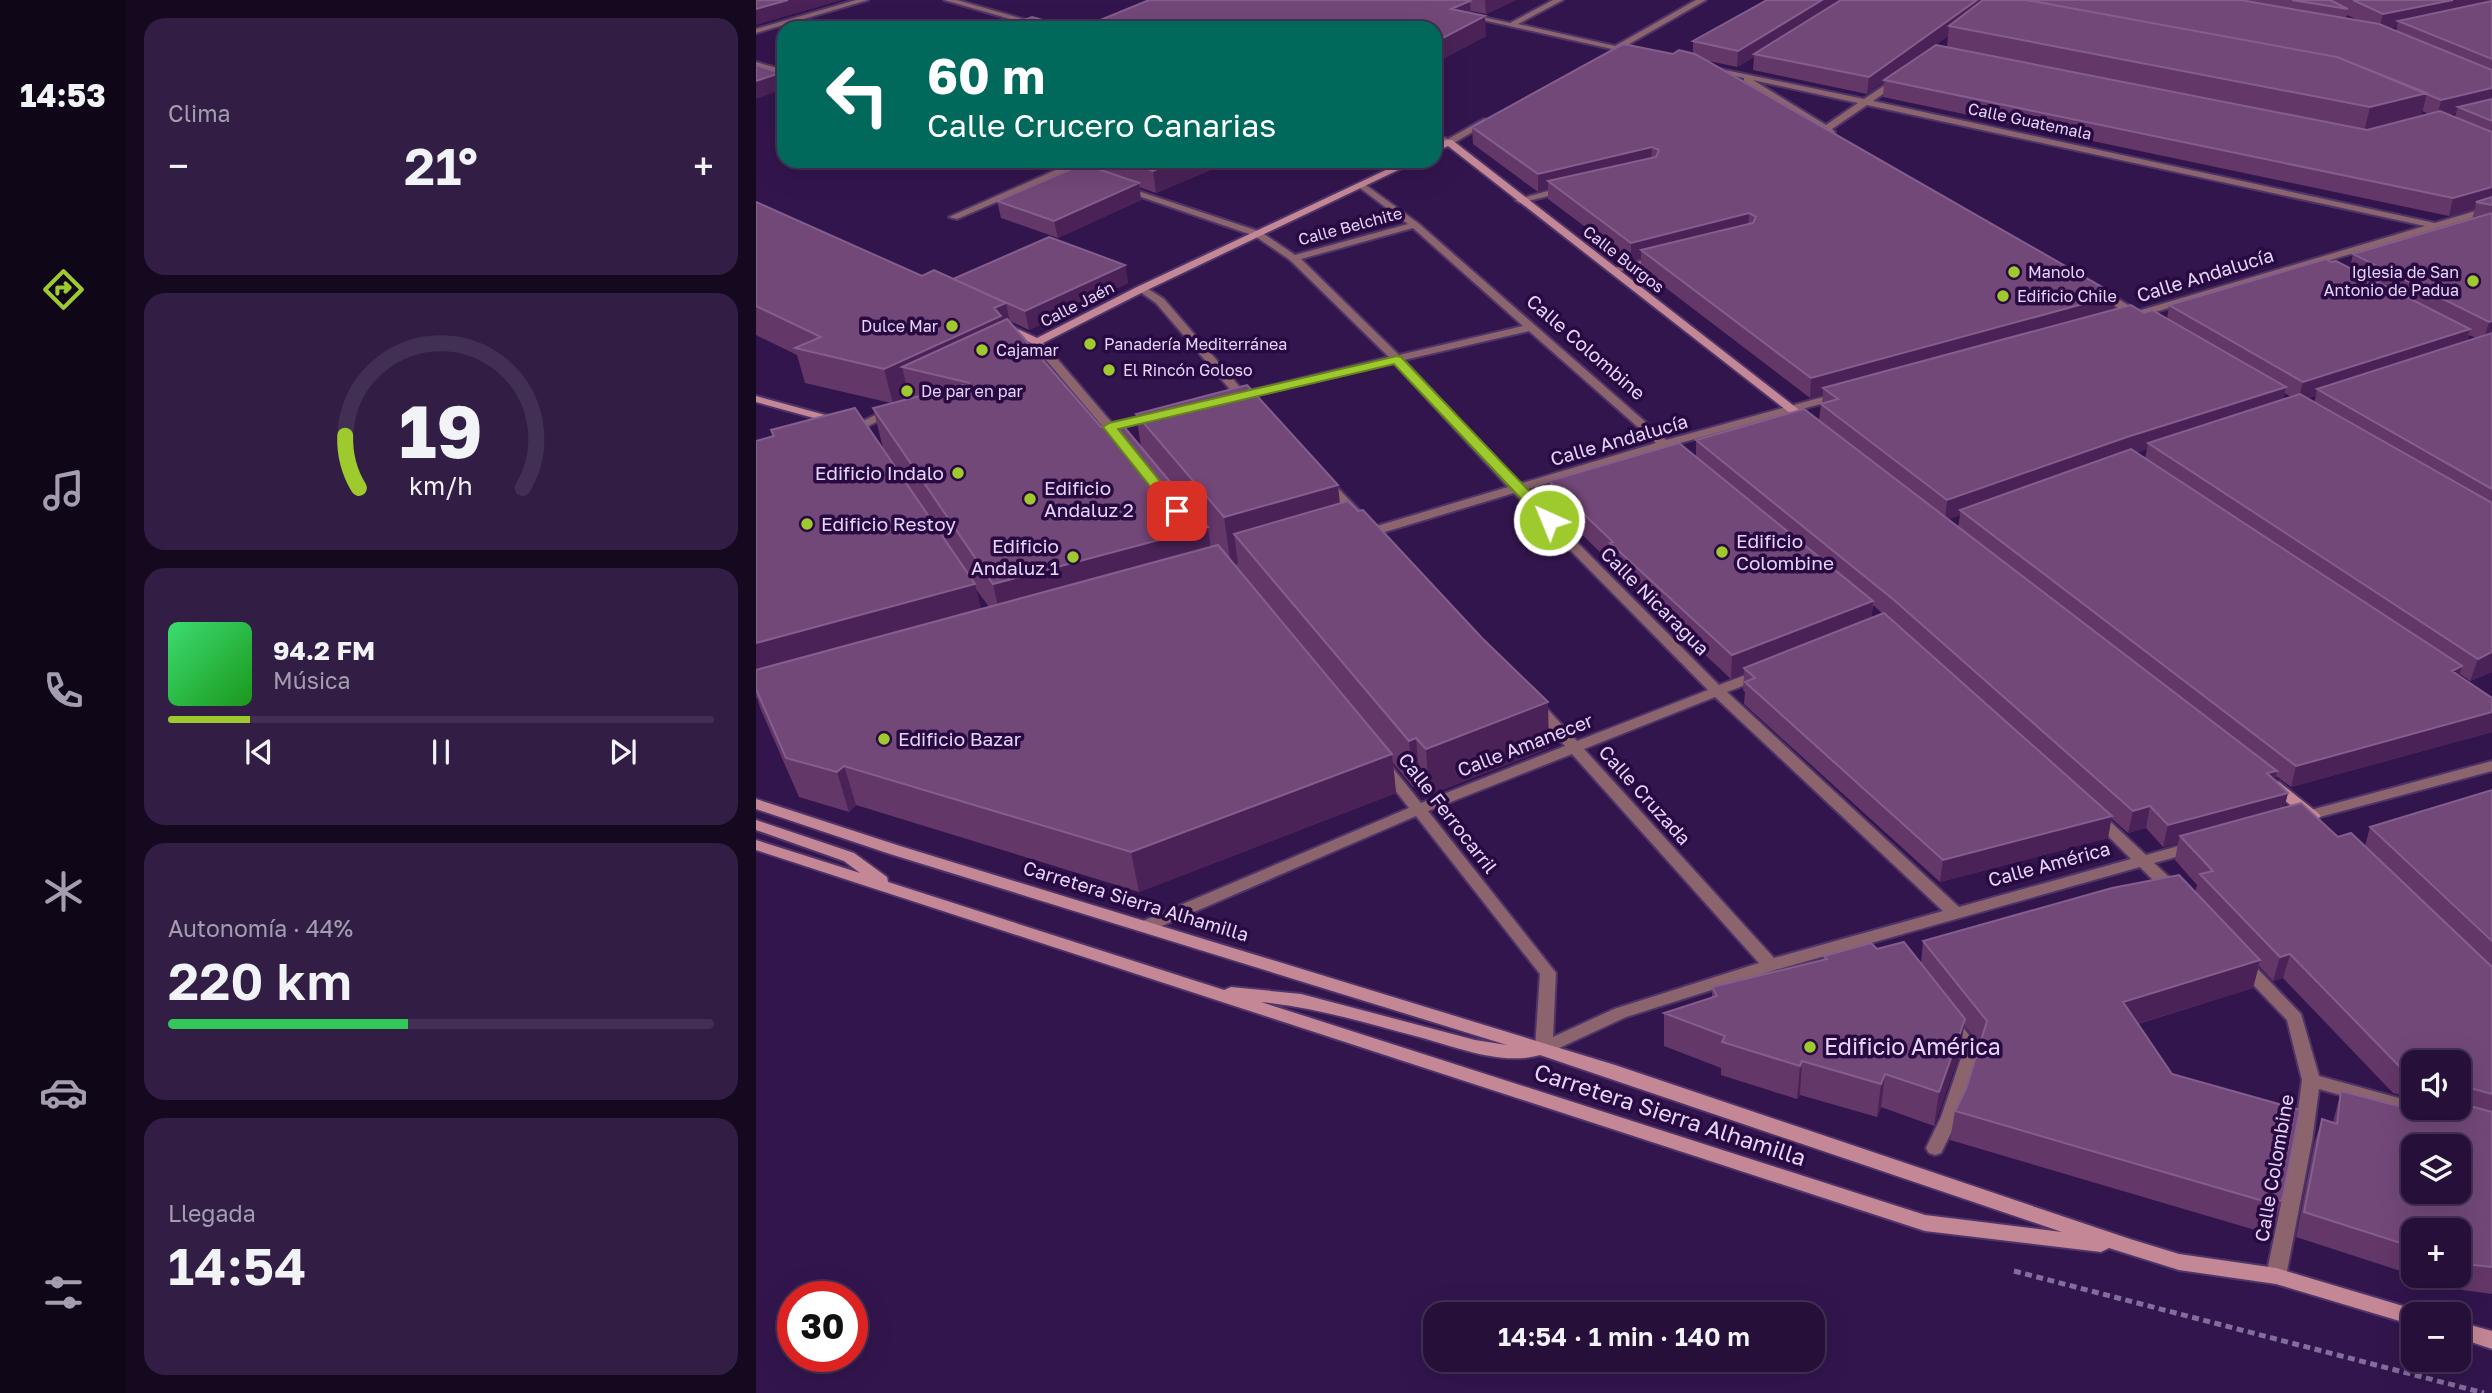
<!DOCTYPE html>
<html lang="es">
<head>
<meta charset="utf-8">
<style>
  :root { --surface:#26103a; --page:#321e45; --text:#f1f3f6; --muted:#a49daf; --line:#423054; --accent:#9fca2d }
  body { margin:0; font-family:"Golos Text",sans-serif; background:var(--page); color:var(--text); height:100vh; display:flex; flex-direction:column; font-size:26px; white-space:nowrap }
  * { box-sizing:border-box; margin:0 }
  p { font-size:23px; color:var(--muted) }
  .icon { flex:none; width:38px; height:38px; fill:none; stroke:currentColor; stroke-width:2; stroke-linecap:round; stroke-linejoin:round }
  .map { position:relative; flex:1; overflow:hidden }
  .side { display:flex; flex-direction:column; gap:18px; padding:18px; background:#150920; width:630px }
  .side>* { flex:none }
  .top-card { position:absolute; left:21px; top:21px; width:665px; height:147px; border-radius:21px; box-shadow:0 7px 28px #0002,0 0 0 2px var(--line); background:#00695c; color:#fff; overflow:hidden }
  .buttons { position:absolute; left:1645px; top:1050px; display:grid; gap:14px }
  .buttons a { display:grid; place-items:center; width:70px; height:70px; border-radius:14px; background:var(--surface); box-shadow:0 7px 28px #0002,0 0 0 2px var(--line); font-size:35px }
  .speed { position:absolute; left:21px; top:1281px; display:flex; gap:14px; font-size:35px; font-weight:700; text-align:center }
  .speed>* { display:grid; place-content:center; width:91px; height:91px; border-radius:50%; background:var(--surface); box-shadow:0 7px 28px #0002,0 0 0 2px var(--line); line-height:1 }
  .speed .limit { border:10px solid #d22; background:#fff; color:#111 }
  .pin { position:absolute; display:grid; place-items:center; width:60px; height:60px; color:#fff; margin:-30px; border-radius:14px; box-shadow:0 4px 10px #0006 }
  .me { position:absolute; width:77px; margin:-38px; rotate:316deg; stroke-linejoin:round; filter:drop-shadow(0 0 5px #0008) }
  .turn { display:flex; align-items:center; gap:24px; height:147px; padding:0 35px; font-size:32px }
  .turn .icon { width:91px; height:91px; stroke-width:2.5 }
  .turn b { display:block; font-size:49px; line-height:60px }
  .big { font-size:52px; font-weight:600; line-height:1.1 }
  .side .widget { flex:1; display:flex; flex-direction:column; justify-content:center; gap:10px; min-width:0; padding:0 24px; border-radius:21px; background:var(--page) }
  .side .dial { align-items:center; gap:0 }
  .dial svg { height:182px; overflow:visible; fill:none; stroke:var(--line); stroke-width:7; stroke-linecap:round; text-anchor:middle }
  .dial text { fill:var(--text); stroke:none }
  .song { display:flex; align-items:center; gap:21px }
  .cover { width:84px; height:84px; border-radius:10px; background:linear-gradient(135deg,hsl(140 70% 55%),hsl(120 70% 35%)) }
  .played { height:7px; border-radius:4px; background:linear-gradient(90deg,var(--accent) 15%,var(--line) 15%) }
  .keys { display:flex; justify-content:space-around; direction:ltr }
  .heat { display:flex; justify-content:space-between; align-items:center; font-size:38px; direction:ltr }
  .charge { height:10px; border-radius:5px; background:linear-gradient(90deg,#34c759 44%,var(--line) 0) }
  .trip { position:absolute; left:667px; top:1302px; width:402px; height:70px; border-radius:21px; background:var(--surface); box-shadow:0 7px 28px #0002,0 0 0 2px var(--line); font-weight:600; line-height:70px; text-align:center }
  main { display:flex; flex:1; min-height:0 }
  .tab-bar { display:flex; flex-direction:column; width:126px; justify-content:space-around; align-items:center; background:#0f0617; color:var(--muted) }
  .tab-bar .icon { width:49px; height:49px }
  .tab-bar .current { color:var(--accent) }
  .tab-bar b { font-size:32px; color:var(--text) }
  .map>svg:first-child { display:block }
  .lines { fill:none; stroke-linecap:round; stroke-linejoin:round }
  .street-casing { stroke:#4f3469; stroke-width:4 }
  .secondary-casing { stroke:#4f3469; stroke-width:4 }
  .path { stroke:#836d9b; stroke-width:5; stroke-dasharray:7 4.5; stroke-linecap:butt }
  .street { fill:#8b646d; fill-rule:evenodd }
  .secondary { fill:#c48795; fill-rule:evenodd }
  .wall { fill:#643769; fill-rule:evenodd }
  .shaded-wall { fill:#4a2257 }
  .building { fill:#724878; stroke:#845e8c; stroke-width:2; fill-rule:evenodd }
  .route { fill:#9fca2d; stroke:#67831d; stroke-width:2 }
  .poi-dot { fill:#9fca2d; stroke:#280942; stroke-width:2.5 }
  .labels { text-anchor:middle; stroke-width:7; stroke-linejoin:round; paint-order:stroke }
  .far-street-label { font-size:16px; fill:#e5d6f9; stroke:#280942 }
  .far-poi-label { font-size:16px; fill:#e5d6f9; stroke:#280942; text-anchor:start }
  .street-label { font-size:19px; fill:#e5d6f9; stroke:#280942 }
  .poi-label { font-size:19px; fill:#e5d6f9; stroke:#280942; text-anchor:start }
  .near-poi-label { font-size:23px; fill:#e5d6f9; stroke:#280942; text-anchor:start }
  .near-street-label { font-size:23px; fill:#e5d6f9; stroke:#280942 }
</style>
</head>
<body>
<main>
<nav class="tab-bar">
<b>14:53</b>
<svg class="icon current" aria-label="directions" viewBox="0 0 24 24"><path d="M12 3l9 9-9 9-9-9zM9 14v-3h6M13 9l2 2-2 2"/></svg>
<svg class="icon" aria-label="music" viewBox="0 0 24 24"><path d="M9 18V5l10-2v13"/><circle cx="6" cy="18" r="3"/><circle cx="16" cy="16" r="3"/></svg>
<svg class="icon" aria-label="phone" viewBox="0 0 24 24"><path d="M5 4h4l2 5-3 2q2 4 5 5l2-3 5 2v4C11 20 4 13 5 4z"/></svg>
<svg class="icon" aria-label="climate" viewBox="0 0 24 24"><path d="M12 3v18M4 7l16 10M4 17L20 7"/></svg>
<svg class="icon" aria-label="car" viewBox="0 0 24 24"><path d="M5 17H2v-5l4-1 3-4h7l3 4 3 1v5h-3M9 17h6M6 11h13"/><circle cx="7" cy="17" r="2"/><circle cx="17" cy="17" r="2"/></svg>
<svg class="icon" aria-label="filters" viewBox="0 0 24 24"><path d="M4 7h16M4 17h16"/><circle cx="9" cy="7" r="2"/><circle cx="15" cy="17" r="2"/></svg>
</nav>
<section class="side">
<div class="widget"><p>Clima</p>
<div class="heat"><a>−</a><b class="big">21°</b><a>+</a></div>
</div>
<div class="widget dial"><svg viewBox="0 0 100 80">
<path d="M14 69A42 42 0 1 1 86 69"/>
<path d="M14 69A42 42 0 0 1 8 46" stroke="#9fca2d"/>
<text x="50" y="56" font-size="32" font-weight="700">19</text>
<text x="50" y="72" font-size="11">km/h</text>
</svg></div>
<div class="widget">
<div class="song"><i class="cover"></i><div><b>94.2 FM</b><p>Música</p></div></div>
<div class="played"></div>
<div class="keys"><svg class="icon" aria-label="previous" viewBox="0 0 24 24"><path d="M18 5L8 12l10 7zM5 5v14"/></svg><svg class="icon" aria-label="pause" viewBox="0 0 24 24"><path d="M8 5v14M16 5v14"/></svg><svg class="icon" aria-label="next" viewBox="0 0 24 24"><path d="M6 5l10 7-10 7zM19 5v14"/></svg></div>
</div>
<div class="widget"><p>Autonomía · 44%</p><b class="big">220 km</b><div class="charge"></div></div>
<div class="widget"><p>Llegada</p><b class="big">14:54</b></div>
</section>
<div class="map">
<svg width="1736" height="1393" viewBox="0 0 1736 1393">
  <rect width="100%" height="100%" fill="#32154d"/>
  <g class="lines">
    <defs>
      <path id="street" d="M100 0H112L0 33V29Z
        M188 0H201L298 28H285Z
        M797 0H807L762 24 859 46 940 0H950L868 47 881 50 882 52 878 54 709 16 713 14 754 23Z
        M0 62 28 70V75L0 67Z
        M950 66 1108 99 1141 77 1144 78V82L1117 101 1679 223 1736 206V212L1389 315 1388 318 1372 320 1367 317 1372 314 1341 295V291H1349L1382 311 1669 226 1111 105 1076 129 1079 132 1075 135 988 82V78L950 70ZM997 80 1102 103 1070 125Z
        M728 119 735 121 696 144 679 141V135L692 139Z
        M283 161H297L310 166 320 161H333L318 169 333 175 328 178 310 172 201 219 193 217 302 169Z
        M607 183 662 223 910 440 1078 394H1086V398L917 445 920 449 918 451H910L906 448 769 490 963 685 1000 671H1010L1012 674 1010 677 971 692 1203 907 1375 859 1332 816 1340 811 1345 813 1390 855 1437 842 1442 843 1445 847 1442 851 1398 863 1425 888 1427 892 1425 896H1413L1384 867 1019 970 870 1017 788 1055 782 1054 779 1049 784 974 660 816 394 931H382L380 927 382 923 653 808 622 768 620 765 622 762H632L665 803 809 746 774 707 772 704 774 701H784L821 741 952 690 758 493 612 537H604L602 534 604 531 752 487 638 363 493 397 498 403 492 406 483 400 476 399 474 397 478 394 400 303 380 289 385 286 389 287 408 299 488 392 633 357 534 260 499 236 362 189 370 187 505 232 539 255 652 224 604 188 602 186ZM657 228 767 326 643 355 545 259ZM773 331 900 443 763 484 648 360ZM959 697 1187 911 1018 958 828 749ZM816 754 1003 963 858 1009 797 1037 800 973 672 811Z
        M810 186 813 187V191L764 203 759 200Z
        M902 256 907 259 906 261 856 273 851 270Z
        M281 339 285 340 356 423 399 413 405 416 403 418 360 429 369 439 363 442 359 441 279 347 269 351 264 348Z
        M137 407 141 408V412L108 428 113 436 107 439 103 438 96 427 98 425Z
        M570 479 574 480 606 513 608 516 606 519H598L566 486 564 483Z
        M1736 761V771L1545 822 1537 817 1540 814Z
        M1488 959 1494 961 1545 1014 1563 1076 1657 1102V1108H1679L1690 1111 1693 1116 1690 1121 1684 1123 1563 1089 1556 1141 1530 1276 1527 1282 1520 1284 1513 1282 1510 1276 1538 1141 1546 1080 1531 1020 1482 969 1480 965 1482 961Z
        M1194 1016 1200 1018 1225 1051 1203 1117 1185 1153 1179 1155 1173 1153 1170 1148 1185 1117 1207 1052 1186 1022 1188 1018Z"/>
      <path id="secondary" d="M690 140H696L1056 420V424H1048L692 146 679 152V146Z
        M649 161H661L389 291 285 344H277L242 326 247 323 251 324 281 338 381 287Z
        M0 396 84 419 86 421 80 424 0 402Z
        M1518 780 1523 782 1562 813 1565 816 1562 819H1552L1513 788 1511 785 1513 782Z
        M0 799 144 846 859 1065 1374 1239 1423 1254 1520 1268 1657 1309 1664 1311 1665 1314H1657V1325L1520 1284 1423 1270 1353 1248 1345 1252 1169 1231 0 850V840L104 873 88 861 0 830V820L98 853 131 877 132 882 468 990 475 987 545 994 719 1040 751 1045 134 854 0 809ZM505 1002C559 1007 610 1023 663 1037 701 1047 745 1066 784 1055L1306 1232 1169 1215Z
        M1703 1322 1736 1331V1349L1703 1338Z"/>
    </defs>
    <use href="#street" class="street-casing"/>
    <use href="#secondary" class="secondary-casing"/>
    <path class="path" d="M1258 1271 1728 1393"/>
    <use href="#street" class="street"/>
    <use href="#secondary" class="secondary"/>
  </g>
  <path class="wall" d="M393 0H760L730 14 715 11V13L730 36 679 63V28Z
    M1011 0H1736V672L1714 681 1704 674 1703 676 1736 698V732L1535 787 1520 776 1519 781 1532 793 1528 808 1582 837 1609 846 1614 827 1736 790V1294L1699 1289 1658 1276H1703V1230H1657V1275L1540 1237 1558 1144 1566 1119 1577 1122 1585 1091 1665 1112 1667 1108H1703V1062H1657V1098L1637 1093 1527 978 1517 981 1503 966 1497 988 1382 1024 1416 1074 1526 1201 1517 1230 1507 1227 1506 1232 1194 1140 1199 1111 1210 1089 1224 1045 1208 1025 1204 1052 1178 1126 1125 1107 1121 1117 1044 1095 1041 1099 965 1075V1068L908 1046V1013L956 997V987L1067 960 1068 956 1121 949 1165 963 1167 941 1439 892 1441 885 1419 860 1422 843 1407 847 1390 828 1372 833 1355 818 1352 838 1184 882 988 704 989 692 987 690 988 674 975 679 854 566V562L794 503 793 481 940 456V440L1063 420 1065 404H1066L1067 394 1054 398 885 269V259L875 261 792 199V189L782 192 717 144 716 127 917 54 937 53V41ZM1591 15 1604 21 1590 18ZM1641 27 1640 31 1633 28ZM1192 36 1191 47 1163 56ZM998 57 997 70 1111 94 1128 82 1127 97 1693 216 1719 209 1716 219 1597 254 1594 268 1575 262 1413 305 1411 319 1388 313 1358 309 1360 295 953 61 981 67ZM1666 111 1673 114 1665 116ZM1700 113 1699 117 1692 115ZM1713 335 1720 338 1711 341ZM1529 393 1535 397 1527 400ZM1560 396 1558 402 1552 398ZM1391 449 1389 458 1380 453ZM1204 515 1202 527 1193 519ZM1117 605 1127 614 1115 618Z
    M343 161H476L400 193 383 187 385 200 302 238 245 218 241 201 344 170Z
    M0 202 166 276 197 279 369 265 372 283 273 330 254 321 345 427 385 447 380 414 584 503 793 748 673 795 664 784 657 787 637 763 640 793 383 892 100 805 93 812 43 797 5 710 1 698H0V441L16 436 15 430 127 448 117 408 135 403 49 383 41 355 0 335ZM220 589 233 607 225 609Z"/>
  <path class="shaded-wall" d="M32 0H86L0 25V9Z
    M729 0H760L730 14Z
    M1066 0H1091L998 54V57L981 67 982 51Z
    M1221 0H1242L1193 26 1192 36 1130 81 1128 80V82L1111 94 1113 77Z
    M1697 0H1736V7L1642 21 1641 27 1623 30 1627 14Z
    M714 1 715 21 695 9Z
    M729 16 730 36 679 63V42Z
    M24 73 28 89 0 99V81Z
    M1736 88V104L1702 107 1700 113 1681 117 1685 100Z
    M1671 93 1664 122 1607 136 1614 107Z
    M896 147 895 164 792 181V189L782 192V174Z
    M420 161H476L400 193 397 171Z
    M383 183 385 200 302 238 298 221Z
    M1736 187V204L1720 202 1719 209 1693 216 1697 198Z
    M993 213 992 231 885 250V259L875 261V243Z
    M369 265 372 283 273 330 269 311Z
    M1360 295 1357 314 1067 388V394L1054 398 1055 378Z
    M250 303 257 337 146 367 153 396 137 404 128 369 238 308Z
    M1736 321V340L1727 342 1733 322Z
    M1714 329 1709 347 1561 389 1560 396 1542 401 1547 382Z
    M1530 387 1526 406 1392 443 1391 449 1204 510V515L1189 521 1191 500 1371 437Z
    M582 485 587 533 478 534 482 564 475 566 468 517Z
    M452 527 458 572 247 629 237 584Z
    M219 584 231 634 0 689V643Z
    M1117 601 1115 624 988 668V674L975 679 976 655Z
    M1736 652V672L1714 681 1722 659Z
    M1706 666 1700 688 1696 671Z
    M792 702 793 748 673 795 670 749Z
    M1736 712V732L1535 787 1540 766Z
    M660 738 664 784 657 787 653 741Z
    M636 754 640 793 383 892 375 852Z
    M88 766 100 805 93 812 81 772Z
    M1521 771 1516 793 1511 773Z
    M1532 793 1526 815 1424 836 1422 843 1407 847 1412 825Z
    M1394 806 1390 828 1372 833 1377 811Z
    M1356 816 1352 838 1184 882 1187 860Z
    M1534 954 1527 978 1517 981 1524 957Z
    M1504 960 1497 988 1361 1030 1367 1002Z
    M1209 1019 1204 1052 1178 1126 1183 1092Z
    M1046 1061 1044 1095 1041 1099 1044 1066Z
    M1129 1074 1125 1107 1121 1117 1125 1084Z"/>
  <path class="building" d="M0 0H32L0 9Z
    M393 0H710L714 1 695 9 729 16 679 42V28H325Z
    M1011 0H1066L982 51 937 41Z
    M1085 0H1221L1113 77 998 54Z
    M1227 0H1270L1581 57 1671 93 1614 107 1193 26Z
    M1270 0H1484L1623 24 1736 70V88L1685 100 1581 57Z
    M1536 0H1574L1592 9Z
    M1597 0H1697L1627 14Z
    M1736 1V59L1642 21Z
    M276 17 314 28H246Z
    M867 44 917 54 923 50 939 54 1360 295 1055 378 885 250 997 223 1000 217 993 213 875 243 792 181 900 157 903 150 896 147 782 174 716 127Z
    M1180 45 1611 130 1684 111 1736 132V187L1697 198 1128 80Z
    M0 65 24 73 0 81Z
    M1736 99V121L1702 107Z
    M368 161H420L397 171Z
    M327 164 383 183 298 221 241 201Z
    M1736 197V205L1720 202Z
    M0 202 166 276 178 270 250 303 238 308 245 316 128 369 39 348 65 337 0 306Z
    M1736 213V321L1733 322 1597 254Z
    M293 237 369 265 269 311 197 279Z
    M1570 259 1575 262 1580 261 1714 329 1547 382 1413 305Z
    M1375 305 1388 313 1396 310 1530 387 1371 437 1191 500 1065 404 1082 399 1067 388Z
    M251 319 345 427 364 422 452 527 237 584 117 408 214 383 146 367Z
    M1736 333V489L1561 389Z
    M491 385 582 485 468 517 380 414Z
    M1544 394 1736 503V652L1722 659 1392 443Z
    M99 408 219 584 0 643V441L18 436 15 430Z
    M1048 409 1521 771 1511 773 1532 793 1412 825 1394 806 1377 811 1138 600 940 440Z
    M923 443 1117 601 976 655 854 543 857 542 793 481Z
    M1375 449 1706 666 1696 671 1736 698V712L1540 766 1204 510Z
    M592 501 602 511 607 510 726 638 792 702 670 749 660 738 653 741 478 534Z
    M462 545 636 754 375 852 88 766 81 772 30 758 0 689V670Z
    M1128 613 1356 816 1187 860 989 682 999 678 988 668Z
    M1736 790V941L1614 827Z
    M1545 803 1582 837 1595 833 1736 967V1094L1703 1085V1062H1657V1071L1645 1068 1534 954 1524 957 1444 874 1457 871 1424 836Z
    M1423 875 1504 960 1367 1002 1416 1074 1544 1110 1526 1201 1515 1198 1514 1203 1199 1111 1210 1089 1231 1021 1167 941 1356 888Z
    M1148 942 1209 1019 1183 1092 1129 1074 1125 1084 1046 1061 1044 1066 966 1042 969 1036 908 1013 961 996 956 987 1071 959 1068 956 1115 943 1121 949Z
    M1585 1091 1696 1120 1684 1108H1703V1103L1736 1112V1267L1709 1264 1703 1262V1230H1657V1247L1548 1212 1566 1119 1581 1124ZM1657 1146H1703V1192H1657Z"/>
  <path class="route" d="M641 356 645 357 798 517V523H788L638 364 362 429 428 511 421 515 416 514 347 427 353 423Z"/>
  <g class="poi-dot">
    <circle cx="1258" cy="272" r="7"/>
    <circle cx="1717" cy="281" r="7"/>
    <circle cx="1247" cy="296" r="7"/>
    <circle cx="196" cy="326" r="7"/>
    <circle cx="334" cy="344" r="7"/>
    <circle cx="226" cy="350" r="7"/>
    <circle cx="353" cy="370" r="7"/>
    <circle cx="151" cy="391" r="7"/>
    <circle cx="202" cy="473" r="7"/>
    <circle cx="274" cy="499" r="7"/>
    <circle cx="51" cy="524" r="7"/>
    <circle cx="966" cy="552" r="7"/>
    <circle cx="317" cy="557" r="7"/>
    <circle cx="128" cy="739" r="7"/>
    <circle cx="1054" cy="1047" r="7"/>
  </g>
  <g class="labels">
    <g class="far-street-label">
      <text transform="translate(1274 121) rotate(12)" y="6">Calle Guatemala</text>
      <text transform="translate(594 226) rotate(-15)" y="6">Calle Belchite</text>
      <text transform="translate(868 259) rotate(38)" y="6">Calle Burgos</text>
      <text transform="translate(321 304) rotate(-27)" y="6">Calle Jaén</text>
    </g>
    <g class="far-poi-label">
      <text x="1272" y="278">Manolo</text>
      <text x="1703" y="278" text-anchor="end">Iglesia de San<tspan x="1703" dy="18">Antonio de Padua</tspan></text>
      <text x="1261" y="302">Edificio Chile</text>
      <text x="182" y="332" text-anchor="end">Dulce Mar</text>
      <text x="348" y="350">Panadería Mediterránea</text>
      <text x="240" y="356">Cajamar</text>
      <text x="367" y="376">El Rincón Goloso</text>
      <text x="165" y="397">De par en par</text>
    </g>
    <g class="street-label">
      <text transform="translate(1449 275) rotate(-17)" y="7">Calle Andalucía</text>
      <text transform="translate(830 347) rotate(41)" y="7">Calle Colombine</text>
      <text transform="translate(863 440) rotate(-16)" y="7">Calle Andalucía</text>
      <text transform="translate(899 601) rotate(45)" y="7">Calle Nicaragua</text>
      <text transform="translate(769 745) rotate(-21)" y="7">Calle Amanecer</text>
      <text transform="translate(889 795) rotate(48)" y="7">Calle Cruzada</text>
      <text transform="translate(692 813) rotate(52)" y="7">Calle Ferrocarril</text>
      <text transform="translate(1293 864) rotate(-15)" y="7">Calle América</text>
      <text transform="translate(380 901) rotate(17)" y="7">Carretera Sierra Alhamilla</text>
      <text transform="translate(1518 1168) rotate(-80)" y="7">Calle Colombine</text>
    </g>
    <g class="poi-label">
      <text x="188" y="480" text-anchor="end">Edificio Indalo</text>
      <text x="288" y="495">Edificio<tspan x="288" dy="22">Andaluz 2</tspan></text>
      <text x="65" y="531">Edificio Restoy</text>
      <text x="980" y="548">Edificio<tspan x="980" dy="22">Colombine</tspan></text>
      <text x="303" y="553" text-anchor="end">Edificio<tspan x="303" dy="22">Andaluz 1</tspan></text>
      <text x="142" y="746">Edificio Bazar</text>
    </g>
    <g class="near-poi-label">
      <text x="1068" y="1055">Edificio América</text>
    </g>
    <g class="near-street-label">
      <text transform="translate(914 1115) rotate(18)" y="8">Carretera Sierra Alhamilla</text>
    </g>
  </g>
</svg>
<div class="buttons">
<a><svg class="icon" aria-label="sound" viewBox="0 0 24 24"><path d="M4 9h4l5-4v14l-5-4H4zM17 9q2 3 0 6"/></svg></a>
<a><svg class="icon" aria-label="layers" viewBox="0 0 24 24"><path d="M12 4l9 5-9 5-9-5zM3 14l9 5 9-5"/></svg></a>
<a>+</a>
<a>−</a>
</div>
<div class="speed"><div class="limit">30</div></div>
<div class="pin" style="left:421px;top:511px;background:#d93025"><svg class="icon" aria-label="arrive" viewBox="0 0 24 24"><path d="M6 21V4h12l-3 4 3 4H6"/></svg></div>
<svg class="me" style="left:793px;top:520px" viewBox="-20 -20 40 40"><circle r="17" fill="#9fca2d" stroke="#fff" stroke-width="3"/><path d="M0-11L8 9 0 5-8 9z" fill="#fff"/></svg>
<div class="trip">14:54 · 1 min · 140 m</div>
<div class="top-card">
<div class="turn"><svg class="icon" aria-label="left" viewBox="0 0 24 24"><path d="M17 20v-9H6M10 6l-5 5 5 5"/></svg><div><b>60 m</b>Calle Crucero Canarias</div></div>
</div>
</div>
</main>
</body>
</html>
